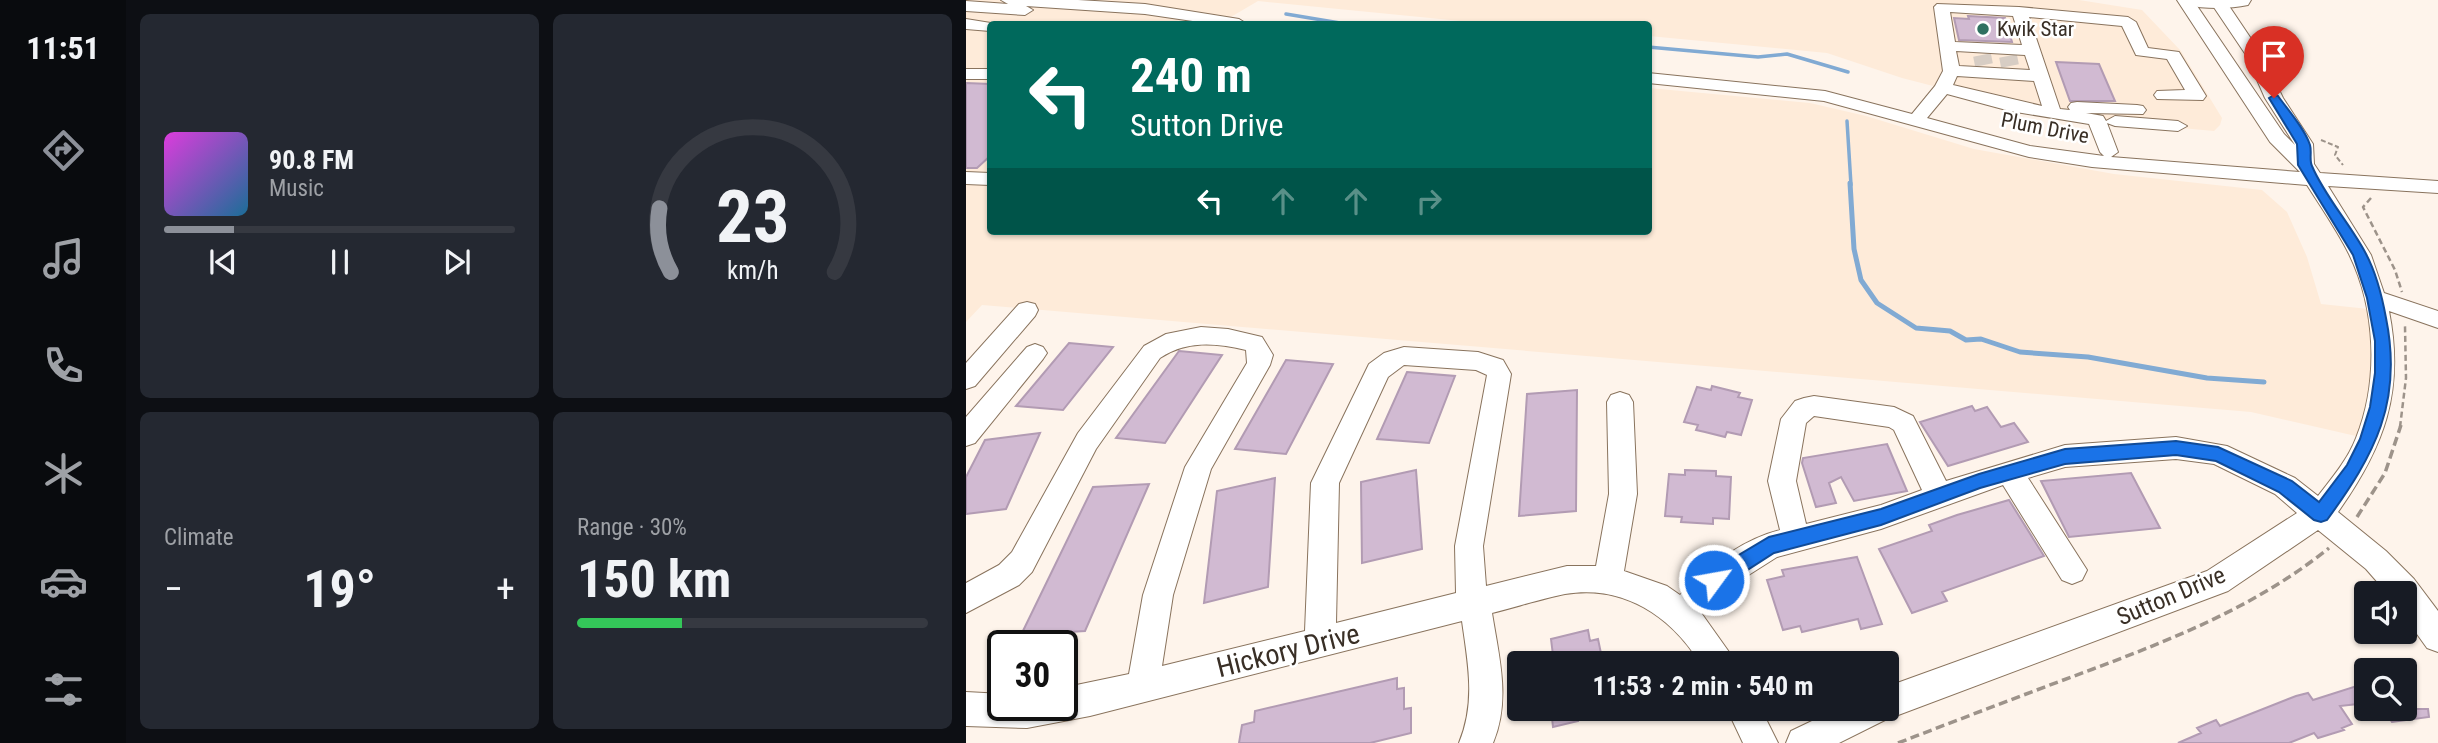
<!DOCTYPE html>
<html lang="en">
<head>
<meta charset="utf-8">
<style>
  :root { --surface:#171b24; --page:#242831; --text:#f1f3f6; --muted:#9ea1a6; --line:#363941; --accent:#8c9099 }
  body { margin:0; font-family:"Roboto Condensed",sans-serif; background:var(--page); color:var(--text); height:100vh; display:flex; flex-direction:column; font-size:26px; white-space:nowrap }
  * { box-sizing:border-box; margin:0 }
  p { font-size:23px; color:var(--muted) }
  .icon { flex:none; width:38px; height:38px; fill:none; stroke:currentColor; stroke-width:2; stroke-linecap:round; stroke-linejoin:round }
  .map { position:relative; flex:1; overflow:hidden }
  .details { display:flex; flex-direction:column; gap:14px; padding:14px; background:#0d0f14; width:840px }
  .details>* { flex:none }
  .guide { position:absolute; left:21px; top:21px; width:665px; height:214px; border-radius:7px; box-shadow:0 2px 5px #0004; background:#00695c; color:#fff; overflow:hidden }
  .fabs { position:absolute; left:1388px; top:581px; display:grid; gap:14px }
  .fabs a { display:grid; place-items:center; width:63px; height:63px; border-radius:7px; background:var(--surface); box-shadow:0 2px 5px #0004; font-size:35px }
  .speed { position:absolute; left:21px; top:630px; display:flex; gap:14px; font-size:35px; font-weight:700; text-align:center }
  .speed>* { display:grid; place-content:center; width:91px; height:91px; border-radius:50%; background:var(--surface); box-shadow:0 2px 5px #0004; line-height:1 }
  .speed .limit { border:4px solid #111; border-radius:10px; background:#fff; color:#111 }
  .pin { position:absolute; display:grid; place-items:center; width:60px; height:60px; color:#fff; margin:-72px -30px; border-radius:50% 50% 50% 0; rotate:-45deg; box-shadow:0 0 7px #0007 }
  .pin .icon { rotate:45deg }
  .me { position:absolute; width:77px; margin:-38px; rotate:58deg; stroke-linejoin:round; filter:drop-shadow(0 0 5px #0008) }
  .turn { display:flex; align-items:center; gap:24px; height:147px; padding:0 28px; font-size:32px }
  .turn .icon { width:91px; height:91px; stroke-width:2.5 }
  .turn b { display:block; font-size:49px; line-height:60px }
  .lanes { display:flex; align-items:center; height:66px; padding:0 28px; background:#0003; justify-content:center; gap:35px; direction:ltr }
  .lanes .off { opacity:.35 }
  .big { font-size:52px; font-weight:700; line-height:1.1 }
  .details .tile { flex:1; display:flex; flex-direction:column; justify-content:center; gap:10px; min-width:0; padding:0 24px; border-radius:10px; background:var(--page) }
  .details .dial { align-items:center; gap:0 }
  .dial svg { height:182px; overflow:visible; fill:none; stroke:var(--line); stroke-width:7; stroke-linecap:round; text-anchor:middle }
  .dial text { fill:var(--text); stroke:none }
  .song { display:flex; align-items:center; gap:21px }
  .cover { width:84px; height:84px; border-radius:10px; background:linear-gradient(135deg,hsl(300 70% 55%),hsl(200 70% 35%)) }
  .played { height:7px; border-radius:4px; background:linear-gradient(90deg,var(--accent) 20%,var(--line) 20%) }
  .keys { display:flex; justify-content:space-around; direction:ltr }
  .heat { display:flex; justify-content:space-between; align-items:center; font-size:38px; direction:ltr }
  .charge { height:10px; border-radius:5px; background:linear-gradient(90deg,#34c759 30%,var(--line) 0) }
  .details .tiles { flex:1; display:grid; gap:14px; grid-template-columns:repeat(2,1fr) }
  .trip { position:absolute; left:541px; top:651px; width:392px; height:70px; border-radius:7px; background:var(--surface); box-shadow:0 2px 5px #0004; font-weight:700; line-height:70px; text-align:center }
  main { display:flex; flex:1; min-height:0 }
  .dock { display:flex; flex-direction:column; width:126px; justify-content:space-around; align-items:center; background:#090b0e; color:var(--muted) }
  .dock .icon { width:49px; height:49px }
  .dock .on { color:var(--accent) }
  .dock b { font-size:32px; color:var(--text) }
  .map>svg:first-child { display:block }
  .built { fill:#feebd9 }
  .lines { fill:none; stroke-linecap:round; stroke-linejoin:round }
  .stream-far1 { stroke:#81aad3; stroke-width:3.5 }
  .stream { stroke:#81aad3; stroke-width:5 }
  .building { fill:#d1bad2; stroke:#b29bb3; stroke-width:2 }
  .minor-tunnel { stroke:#d7cdc4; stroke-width:18; stroke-dasharray:18 9; stroke-linecap:butt }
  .minor-casing { stroke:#89735d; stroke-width:2 }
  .highway-casing { stroke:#89735d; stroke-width:2 }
  .path-far2 { stroke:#9d938a; stroke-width:2; stroke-dasharray:5 2.5; stroke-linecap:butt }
  .path-far1 { stroke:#9d938a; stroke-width:2.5; stroke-dasharray:6 3.5; stroke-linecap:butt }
  .path { stroke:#9d938a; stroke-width:3.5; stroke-dasharray:9 4.5; stroke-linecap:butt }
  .minor { fill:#fff; fill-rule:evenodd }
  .highway { fill:#fff; fill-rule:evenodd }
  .route { fill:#1a73e8; stroke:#114b97; stroke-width:2 }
  .poi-dot { fill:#2f7161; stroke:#fff; stroke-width:2.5 }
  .labels { text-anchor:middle; stroke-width:5; stroke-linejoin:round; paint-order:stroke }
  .far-poi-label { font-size:21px; fill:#392f26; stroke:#fff; text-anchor:start }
  .far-street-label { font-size:21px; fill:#392f26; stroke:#fff }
  .street-label { font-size:24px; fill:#392f26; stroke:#fff }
  .near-street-label { font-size:28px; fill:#392f26; stroke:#fff }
</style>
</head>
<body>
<main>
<nav class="dock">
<b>11:51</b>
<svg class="icon on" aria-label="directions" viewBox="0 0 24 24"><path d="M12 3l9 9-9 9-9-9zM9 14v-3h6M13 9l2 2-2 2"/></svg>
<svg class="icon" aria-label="music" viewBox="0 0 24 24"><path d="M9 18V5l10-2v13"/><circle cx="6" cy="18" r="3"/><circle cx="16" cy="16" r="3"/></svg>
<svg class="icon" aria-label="phone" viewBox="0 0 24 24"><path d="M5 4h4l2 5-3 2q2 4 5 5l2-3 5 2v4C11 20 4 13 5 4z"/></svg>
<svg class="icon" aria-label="climate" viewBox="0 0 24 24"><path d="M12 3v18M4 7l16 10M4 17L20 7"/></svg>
<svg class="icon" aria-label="car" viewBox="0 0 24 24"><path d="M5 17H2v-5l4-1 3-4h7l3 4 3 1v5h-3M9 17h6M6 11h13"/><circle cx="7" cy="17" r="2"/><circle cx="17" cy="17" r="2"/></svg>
<svg class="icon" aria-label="filters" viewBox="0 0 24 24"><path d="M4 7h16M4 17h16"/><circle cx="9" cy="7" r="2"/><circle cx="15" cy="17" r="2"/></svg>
</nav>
<section class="details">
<div class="tiles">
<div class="tile">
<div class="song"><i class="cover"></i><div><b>90.8 FM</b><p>Music</p></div></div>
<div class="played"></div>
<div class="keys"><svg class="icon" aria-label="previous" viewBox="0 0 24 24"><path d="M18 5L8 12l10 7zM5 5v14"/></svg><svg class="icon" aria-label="pause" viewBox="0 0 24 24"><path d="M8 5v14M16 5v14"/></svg><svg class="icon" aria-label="next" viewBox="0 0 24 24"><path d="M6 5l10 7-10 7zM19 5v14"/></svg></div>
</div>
<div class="tile dial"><svg viewBox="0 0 100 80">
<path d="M14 69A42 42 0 1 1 86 69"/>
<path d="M14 69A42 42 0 0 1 9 41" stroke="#8c9099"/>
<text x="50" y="56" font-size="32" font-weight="700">23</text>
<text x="50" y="72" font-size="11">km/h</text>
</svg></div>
<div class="tile"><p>Climate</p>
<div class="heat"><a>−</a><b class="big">19°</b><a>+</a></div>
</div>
<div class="tile"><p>Range · 30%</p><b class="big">150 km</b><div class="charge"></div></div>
</div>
</section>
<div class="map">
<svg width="1472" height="743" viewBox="0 0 1472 743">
  <rect width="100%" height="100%" fill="#fef4eb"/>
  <path class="built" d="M0 0H1113L1176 10 1215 51 1256 118 1254 125 1248 131 1084 116 936 78 861 53 683 36 682 24H525L292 1 253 24H24V231H682L683 88 844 103 900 116 1008 149 1148 174 1296 190 1321 212 1341 257 1355 304 1412 310 1403 439 1285 412 16 305 0 322Z"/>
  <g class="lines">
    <path class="stream-far1" d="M320 14 380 24
      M682 47 792 57 821 54 882 72
      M881 121 885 185"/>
    <path class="stream" d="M884 183 888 249 895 280 911 303 950 328 984 331 1000 340 1015 339 1054 352 1122 357 1241 378 1298 382"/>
  </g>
  <path class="building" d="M1002 16 1039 18 1046 42 993 40 988 18 1003 19Z
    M1090 62 1133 64 1149 101H1104Z
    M0 83 24 84V156L11 168H0Z
    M103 343 147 347 97 410 50 406Z
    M213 351 256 355 199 443 150 438Z
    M320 360 367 364 320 454 269 449Z
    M441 372 489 376 463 443 411 439Z
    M746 386 774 393 772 397 786 400 775 435 761 432 759 437 739 432 730 430 732 425 718 422 731 387 745 390Z
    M611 390 610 511 553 516 561 394Z
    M1006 406 1009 411 1021 407 1035 427 1048 423 1062 442 982 466 954 422Z
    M74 433 40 509 0 514V477L19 440Z
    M921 444 941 491 888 501 875 477 863 483 870 503 850 507 836 463 837 458Z
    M450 470 456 549 396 563 395 482Z
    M719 470 750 471V476L765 477 763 519 747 518V524L715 522 716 517 699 516 703 474 719 475Z
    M1165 473 1194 528 1103 537 1075 481Z
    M309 478 302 587 238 603 251 491Z
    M183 484 119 631 55 635 127 487Z
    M1043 500 1078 556 976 592 981 601 946 613 913 549 966 531 963 525 991 515Z
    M891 557 916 624 895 629 892 619 836 632 834 626 817 630 801 580 818 576 816 570Z
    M622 630 624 641 632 639 637 663H588L585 639Z
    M431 678V689L438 688V709L445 708V733L404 743H273L276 725 288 722 289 711Z
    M1400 683V703L1374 706 1386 724 1376 728 1378 730 1352 738 1348 733 1323 743H1212L1235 733 1231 728 1250 720 1254 726 1330 696 1342 693 1347 700Z
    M585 709H610L612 721 587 727Z
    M1417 709H1462L1463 717 1426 722Z"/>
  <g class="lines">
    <path class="minor-tunnel" d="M1016 55 1018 65
      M1042 56 1044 66"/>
    <defs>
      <path id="minor" d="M35 0H112L179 4 273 19 281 24H247L179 14 60 6 67 10 59 15 0 11V1L42 4Z
        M1211 0H1227L1318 134 1329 145 1299 98 1280 55 1243 0H1259L1296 55 1317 98 1347 144 1348 164 1354 173 1472 181V193L1362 186 1405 255 1418 293 1472 311V328L1423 311C1439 392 1418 447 1372 512L1420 551 1448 579 1472 611V652L1461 648 1438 616V593H1421L1400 569 1352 530 1262 591 919 720 873 743H820L825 731 871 709H920V687L1241 571 1331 513 1309 494 1248 464 1210 459 1099 467 1062 478 1121 570 1116 580 1106 584 1096 580 1037 485 915 529 811 557 759 590 736 614 763 652 768 663H734C705 616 657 584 599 594 575 599 550 607 526 613 533 657 545 700 527 743H493C510 702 502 664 496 621L124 716 61 728 0 726V692L37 694V705H96V688L163 674 177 595 219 467 281 363 280 350C250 343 221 340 194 358L130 449 66 572 53 585 0 613V583L33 565 46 552 112 433 178 346 200 334 235 327 262 329 296 337 307 355 304 365 245 469 207 595 196 666 339 631 345 483 403 364 418 353 438 347 512 352 537 360 545 374 517 546 520 586 601 566H630L643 494 641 402 645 395 654 392 663 395 667 402 671 494 658 571 701 586 714 595C741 567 775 540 814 530L802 481 815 419 829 401 838 398 848 396 928 407 947 416 980 481 1099 445 1210 437 1261 446 1329 478 1352 496C1366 478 1382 459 1390 438 1413 381 1410 309 1383 254 1371 230 1355 207 1341 185L1126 167 1063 157 858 101 682 83V73L859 91 946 114 969 86 977 71 968 7 971 4 1053 7 1162 17 1170 22 1182 48 1213 52 1240 96 1237 100 1191 99 1188 95 1191 91 1219 90 1201 59 1170 55 1156 26 1063 17 1094 109 1104 110 1102 107 1105 103 1111 102 1171 105 1177 106 1180 110 1177 114 1120 113 1137 116 1140 121 1149 116 1212 121 1221 126 1212 131 1149 126 1141 123 1152 152 1145 157 1334 172 1304 142ZM984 12 1047 16 1056 45 989 42ZM990 51 1059 55 1064 70 993 66ZM991 76 1068 81 1076 106 987 85ZM981 94 1044 111 1123 124 1134 152 1138 156 1064 146 961 118ZM438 365 510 370 521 375 489 546 490 593 370 623 373 483 422 377ZM848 416 923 427 928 430 956 490 915 505 840 524 830 481 840 423Z
        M0 19 31 24H24V31L0 29Z
        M0 69H24V79H0Z
        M0 172 24 173V185L0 184Z
        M61 302 69 304 72 310 69 316 9 386 0 389V363L53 304Z
        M69 344 77 347 81 353 77 359 9 443 0 446V417L61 347Z
        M761 709H795L812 743H777Z"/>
      <path id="highway" d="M1217 0H1285L1282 5C1264 9 1238 9 1220 5Z"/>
    </defs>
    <use href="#minor" class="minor-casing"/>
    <use href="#highway" class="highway-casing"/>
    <path class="path-far2" d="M1311 63 1319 79
      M1355 140 1372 147 1369 155 1377 165"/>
    <path class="path-far1" d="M1405 198 1397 207 1429 270 1436 292
      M1434 427 1440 378 1439 326"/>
    <path class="path" d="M1391 517 1419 473 1435 425
      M932 743C997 718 1062 693 1127 669 1212 637 1292 605 1363 548"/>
    <use href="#minor" class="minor"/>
    <use href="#highway" class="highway"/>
  </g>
  <path class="route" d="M1308 95 1312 96C1322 110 1339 129 1344 145 1346 152 1343 160 1346 166 1358 195 1384 224 1399 252 1410 272 1416 296 1420 318 1437 402 1409 454 1361 520L1355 522 1348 520 1313 492 1250 461 1210 455 1099 464 1014 488 915 525 808 553 755 587 748 589 741 587 739 580 741 574 803 537 915 509 1013 474 1099 449 1210 441 1252 447 1326 481 1353 502 1381 465 1394 439 1404 407 1409 373V341L1401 298 1387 255 1332 165 1331 144 1303 98Z"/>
  <circle class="poi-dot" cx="1017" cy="29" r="7"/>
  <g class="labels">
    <g class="far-poi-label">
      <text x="1031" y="36">Kwik Star</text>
    </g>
    <g class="far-street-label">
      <text transform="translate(1079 128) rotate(11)" y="7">Plum Drive</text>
    </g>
    <g class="street-label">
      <text transform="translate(1205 596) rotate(-23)" y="8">Sutton Drive</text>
    </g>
    <g class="near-street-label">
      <text transform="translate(322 650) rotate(-14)" y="10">Hickory Drive</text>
    </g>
  </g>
</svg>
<div class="fabs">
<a><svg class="icon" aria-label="sound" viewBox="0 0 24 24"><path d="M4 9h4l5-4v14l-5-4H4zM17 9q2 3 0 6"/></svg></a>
<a><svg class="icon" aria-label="search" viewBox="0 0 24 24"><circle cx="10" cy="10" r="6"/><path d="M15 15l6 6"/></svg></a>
</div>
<div class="speed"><div class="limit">30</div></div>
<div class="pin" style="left:1308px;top:98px;background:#d93025"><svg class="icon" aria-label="arrive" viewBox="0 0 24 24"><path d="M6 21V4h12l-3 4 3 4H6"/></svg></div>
<svg class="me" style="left:748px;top:580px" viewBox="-20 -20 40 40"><circle r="17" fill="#1a73e8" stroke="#fff" stroke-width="3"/><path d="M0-11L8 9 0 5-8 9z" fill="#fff"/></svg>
<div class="trip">11:53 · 2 min · 540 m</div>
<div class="guide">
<div class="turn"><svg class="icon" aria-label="left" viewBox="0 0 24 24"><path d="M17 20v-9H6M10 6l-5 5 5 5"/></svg><div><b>240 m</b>Sutton Drive</div></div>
<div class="lanes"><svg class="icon" aria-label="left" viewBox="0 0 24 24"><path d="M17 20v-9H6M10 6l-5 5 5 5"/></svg><svg class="icon off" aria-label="ahead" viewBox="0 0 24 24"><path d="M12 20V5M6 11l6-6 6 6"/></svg><svg class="icon off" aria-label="ahead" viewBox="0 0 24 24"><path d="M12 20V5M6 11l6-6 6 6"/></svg><svg class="icon off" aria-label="right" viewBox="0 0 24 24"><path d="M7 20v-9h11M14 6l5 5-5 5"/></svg></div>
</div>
</div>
</main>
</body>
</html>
